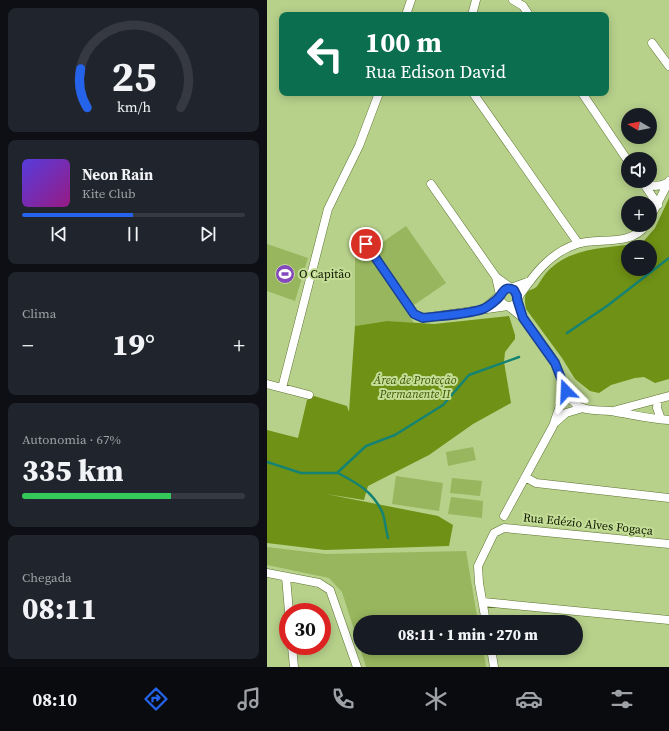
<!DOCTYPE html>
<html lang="pt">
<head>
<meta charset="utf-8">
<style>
  :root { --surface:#171b24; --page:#20242c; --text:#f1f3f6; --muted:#9ea1a6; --line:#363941; --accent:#2563eb }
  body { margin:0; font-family:"Source Serif 4",serif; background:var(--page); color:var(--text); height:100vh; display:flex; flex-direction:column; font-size:15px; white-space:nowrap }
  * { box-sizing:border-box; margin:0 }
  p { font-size:13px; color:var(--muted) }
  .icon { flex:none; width:22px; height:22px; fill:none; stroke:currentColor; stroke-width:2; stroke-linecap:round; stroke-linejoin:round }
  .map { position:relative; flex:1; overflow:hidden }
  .side { display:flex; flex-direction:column; gap:8px; padding:8px; background:#0d0f14; width:267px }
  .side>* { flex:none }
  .top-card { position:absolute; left:12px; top:12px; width:330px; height:84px; border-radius:8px; box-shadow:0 2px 10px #0003; background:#0b6e4f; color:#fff; overflow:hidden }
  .needle { width:26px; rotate:280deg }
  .fabs { position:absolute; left:354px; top:108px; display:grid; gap:8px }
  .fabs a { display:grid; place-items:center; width:36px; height:36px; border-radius:50%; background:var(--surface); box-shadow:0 2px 10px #0003; font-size:20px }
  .speed { position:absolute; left:12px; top:603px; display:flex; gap:8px; font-size:20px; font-weight:700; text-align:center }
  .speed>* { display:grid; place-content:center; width:52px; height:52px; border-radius:50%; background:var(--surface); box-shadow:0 2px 10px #0003; line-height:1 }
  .speed .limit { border:6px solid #d22; background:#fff; color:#111 }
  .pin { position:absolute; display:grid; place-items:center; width:34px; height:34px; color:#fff; margin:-17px; border:2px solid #fff; border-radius:50%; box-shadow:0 1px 4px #0007 }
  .me { position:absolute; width:44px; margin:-22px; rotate:339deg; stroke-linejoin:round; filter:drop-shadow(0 0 3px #0008) }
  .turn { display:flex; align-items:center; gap:14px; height:84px; padding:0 20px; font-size:18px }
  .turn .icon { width:52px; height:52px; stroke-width:2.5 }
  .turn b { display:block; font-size:28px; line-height:34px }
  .big { font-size:30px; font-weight:800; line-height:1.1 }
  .side .widget { flex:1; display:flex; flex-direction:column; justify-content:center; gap:6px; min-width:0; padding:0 14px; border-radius:8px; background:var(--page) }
  .side .dial { align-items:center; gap:0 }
  .dial svg { height:104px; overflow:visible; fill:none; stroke:var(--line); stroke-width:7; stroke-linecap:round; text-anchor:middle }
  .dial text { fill:var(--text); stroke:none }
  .song { display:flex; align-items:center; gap:12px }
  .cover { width:48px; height:48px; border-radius:6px; background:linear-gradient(135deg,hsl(250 70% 55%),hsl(310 70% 35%)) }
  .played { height:4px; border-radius:2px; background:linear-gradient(90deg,var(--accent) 50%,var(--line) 50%) }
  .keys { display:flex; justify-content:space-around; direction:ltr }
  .heat { display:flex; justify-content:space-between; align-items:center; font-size:22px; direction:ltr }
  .charge { height:6px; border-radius:3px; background:linear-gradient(90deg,#34c759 67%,var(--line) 0) }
  .trip { position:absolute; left:86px; top:615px; width:230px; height:40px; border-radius:20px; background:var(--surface); box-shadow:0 2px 10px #0003; font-weight:800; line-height:40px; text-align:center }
  .dock { display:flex; height:64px; justify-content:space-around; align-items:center; background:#090b0e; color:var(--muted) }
  .dock .icon { width:28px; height:28px }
  .dock .on { color:var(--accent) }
  .dock b { font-size:18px; color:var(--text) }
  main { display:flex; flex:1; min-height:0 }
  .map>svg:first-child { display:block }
  .green { fill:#97b65d }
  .forest { fill:#6f9115; fill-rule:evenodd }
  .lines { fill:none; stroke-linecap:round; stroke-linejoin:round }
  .stream { stroke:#168372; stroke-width:2.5 }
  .minor-casing { stroke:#5d7330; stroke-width:9 }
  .minor { stroke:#fff; stroke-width:8 }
  .route-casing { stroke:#184099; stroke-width:10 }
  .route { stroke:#2563eb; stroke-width:7 }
  .labels { text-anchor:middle; stroke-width:4; stroke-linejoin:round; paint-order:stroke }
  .poi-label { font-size:12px; fill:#0f1700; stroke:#c4de97; text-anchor:start }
  .park-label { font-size:12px; font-style:italic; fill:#3f5600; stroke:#c4de97 }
  .street-label { font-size:12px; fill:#0f1700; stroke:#c4de97 }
</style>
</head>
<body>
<main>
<section class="side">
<div class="widget dial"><svg viewBox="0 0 100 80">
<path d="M14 69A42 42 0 1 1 86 69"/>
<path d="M14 69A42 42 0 0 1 9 39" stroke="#2563eb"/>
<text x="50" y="56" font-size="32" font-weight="700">25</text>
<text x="50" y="72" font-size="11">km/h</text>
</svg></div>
<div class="widget">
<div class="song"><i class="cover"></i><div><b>Neon Rain</b><p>Kite Club</p></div></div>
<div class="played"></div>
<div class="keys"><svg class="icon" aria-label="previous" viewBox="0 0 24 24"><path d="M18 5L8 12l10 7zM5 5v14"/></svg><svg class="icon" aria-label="pause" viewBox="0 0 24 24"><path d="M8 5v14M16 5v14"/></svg><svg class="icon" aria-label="next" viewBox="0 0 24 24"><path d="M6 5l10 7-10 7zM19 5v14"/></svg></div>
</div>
<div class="widget"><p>Clima</p>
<div class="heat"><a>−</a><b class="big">19°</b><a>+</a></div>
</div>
<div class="widget"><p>Autonomia · 67%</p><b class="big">335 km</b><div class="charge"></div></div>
<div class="widget"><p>Chegada</p><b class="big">08:11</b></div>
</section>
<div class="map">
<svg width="402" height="667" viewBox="0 0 402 667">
  <rect width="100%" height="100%" fill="#b7d18b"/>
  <path class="green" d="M139 226 179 283 147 305 107 248Z
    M90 237 147 323 120 321 88 326V244Z
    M0 244 41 258 28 301 0 291Z
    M206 447 209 460 181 466 179 452Z
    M129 476 176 483 172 511 125 504Z
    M185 478 215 481 213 496 183 493Z
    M184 497 216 501 215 518 181 514Z
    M0 547 59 554 199 551 211 622H93V648H216L219 667H99L75 592 62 578 0 565Z"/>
  <path class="forest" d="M402 198V379L388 383 377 377 368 378 344 385 332 393 323 391 308 379 295 358 259 309C258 302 256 294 263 290 266 289 269 288 271 285 275 279 278 273 284 268 308 246 344 248 375 243L388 228ZM361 247H383V269H361Z
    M242 316 248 335V339L238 352 237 362 244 403 206 424 162 455 101 486 97 500 59 494 171 516 186 525 182 546 58 550 0 543V430L31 438 40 400 47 396 80 406 82 412 88 326 120 321 167 324Z"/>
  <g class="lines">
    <path class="stream" d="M300 333 340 306 402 258
      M0 462 34 473H70L99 446 128 435 176 405 202 375 252 357
      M71 473C90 483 107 492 116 514 118 521 119 530 121 538"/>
    <defs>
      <path id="minor" d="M246 0 256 6 262 15
        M139 15 144 0
        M205 15 209 0
        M385 43 402 66
        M206 93 311 243
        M315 93 361 161
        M375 181 391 205
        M376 182C385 188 393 187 402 182
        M164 184 229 277 244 288 263 281
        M383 218 402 181
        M99 244 147 314 156 318 241 306 256 318 283 355 288 363 301 396C305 401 309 405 315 408 324 411 334 410 343 411 363 414 382 419 402 420
        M233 297a9 9 0 1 1 18 0a9 9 0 1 1-18 0Z
        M218 308 233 295 229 277
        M256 318 250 299C266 276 282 253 310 244 331 237 364 247 379 225
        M0 384 42 395
        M15 388 61 209 92 146 112 93
        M391 399 390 408 394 419
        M346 411 402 396
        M289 422 299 413 316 408
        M258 477 269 483 402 498
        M237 516 286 426 295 400 296 387
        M0 573 52 583 63 590 90 667
        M19 577 22 612
        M216 602 402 620
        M219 622 212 583 211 566 227 533 237 528 402 544
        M25 646 27 667
        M224 648 227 667"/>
    </defs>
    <use href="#minor" class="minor-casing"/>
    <use href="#minor" class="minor"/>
  </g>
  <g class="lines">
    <defs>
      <path id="route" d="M99 244 147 314 156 318C170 316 207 314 218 308 222 306 230 300 233 296 237 290 239 286 247 290L250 296V299L256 318 288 363 299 391"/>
    </defs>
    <use href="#route" class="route-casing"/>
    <use href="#route" class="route"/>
  </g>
  <defs>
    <symbol id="stadium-disc" viewBox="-11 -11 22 22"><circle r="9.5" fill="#8548bd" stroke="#c4de97"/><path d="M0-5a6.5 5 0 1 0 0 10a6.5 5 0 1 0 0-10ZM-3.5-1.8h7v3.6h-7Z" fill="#fff"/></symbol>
  </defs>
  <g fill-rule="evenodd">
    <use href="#stadium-disc" x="7" y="263" width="22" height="22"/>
  </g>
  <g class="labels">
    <g class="poi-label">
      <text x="32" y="278">O Capitão</text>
    </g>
    <g class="park-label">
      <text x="148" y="384">Área de Proteção<tspan x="148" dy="14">Permanente II</tspan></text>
    </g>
    <g class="street-label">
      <text transform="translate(321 524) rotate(6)" y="4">Rua Edézio Alves Fogaça</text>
    </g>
  </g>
</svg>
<div class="fabs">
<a><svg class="needle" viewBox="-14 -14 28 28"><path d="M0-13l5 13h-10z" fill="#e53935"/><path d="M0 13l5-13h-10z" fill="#9ea1a6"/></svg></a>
<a><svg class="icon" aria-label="sound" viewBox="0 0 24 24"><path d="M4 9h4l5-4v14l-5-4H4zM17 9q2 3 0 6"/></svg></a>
<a>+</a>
<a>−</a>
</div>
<div class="speed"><div class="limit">30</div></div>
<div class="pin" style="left:99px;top:244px;background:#d93025"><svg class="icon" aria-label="arrive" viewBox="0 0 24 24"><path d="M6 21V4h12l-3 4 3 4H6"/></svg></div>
<svg class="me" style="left:299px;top:391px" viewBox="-20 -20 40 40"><path d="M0-17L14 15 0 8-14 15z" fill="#2563eb" stroke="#fff" stroke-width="4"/></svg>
<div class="trip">08:11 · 1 min · 270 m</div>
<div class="top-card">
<div class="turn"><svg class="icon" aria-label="left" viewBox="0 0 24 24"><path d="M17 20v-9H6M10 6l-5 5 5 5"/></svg><div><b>100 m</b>Rua Edison David</div></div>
</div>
</div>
</main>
<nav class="dock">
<b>08:10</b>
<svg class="icon on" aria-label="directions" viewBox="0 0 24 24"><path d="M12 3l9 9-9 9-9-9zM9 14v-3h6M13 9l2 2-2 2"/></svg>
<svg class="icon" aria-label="music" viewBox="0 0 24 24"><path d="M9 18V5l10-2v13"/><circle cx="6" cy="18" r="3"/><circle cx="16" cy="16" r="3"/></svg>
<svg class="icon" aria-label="phone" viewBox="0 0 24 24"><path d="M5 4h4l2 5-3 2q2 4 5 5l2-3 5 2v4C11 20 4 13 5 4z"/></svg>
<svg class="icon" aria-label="climate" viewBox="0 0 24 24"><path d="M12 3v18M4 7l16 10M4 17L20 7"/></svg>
<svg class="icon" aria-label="car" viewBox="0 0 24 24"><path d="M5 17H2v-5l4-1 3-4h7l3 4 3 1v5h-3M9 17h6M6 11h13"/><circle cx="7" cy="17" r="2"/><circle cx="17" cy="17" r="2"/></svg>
<svg class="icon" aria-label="filters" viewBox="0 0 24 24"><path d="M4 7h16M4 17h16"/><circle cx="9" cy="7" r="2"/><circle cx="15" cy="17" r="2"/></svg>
</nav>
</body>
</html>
